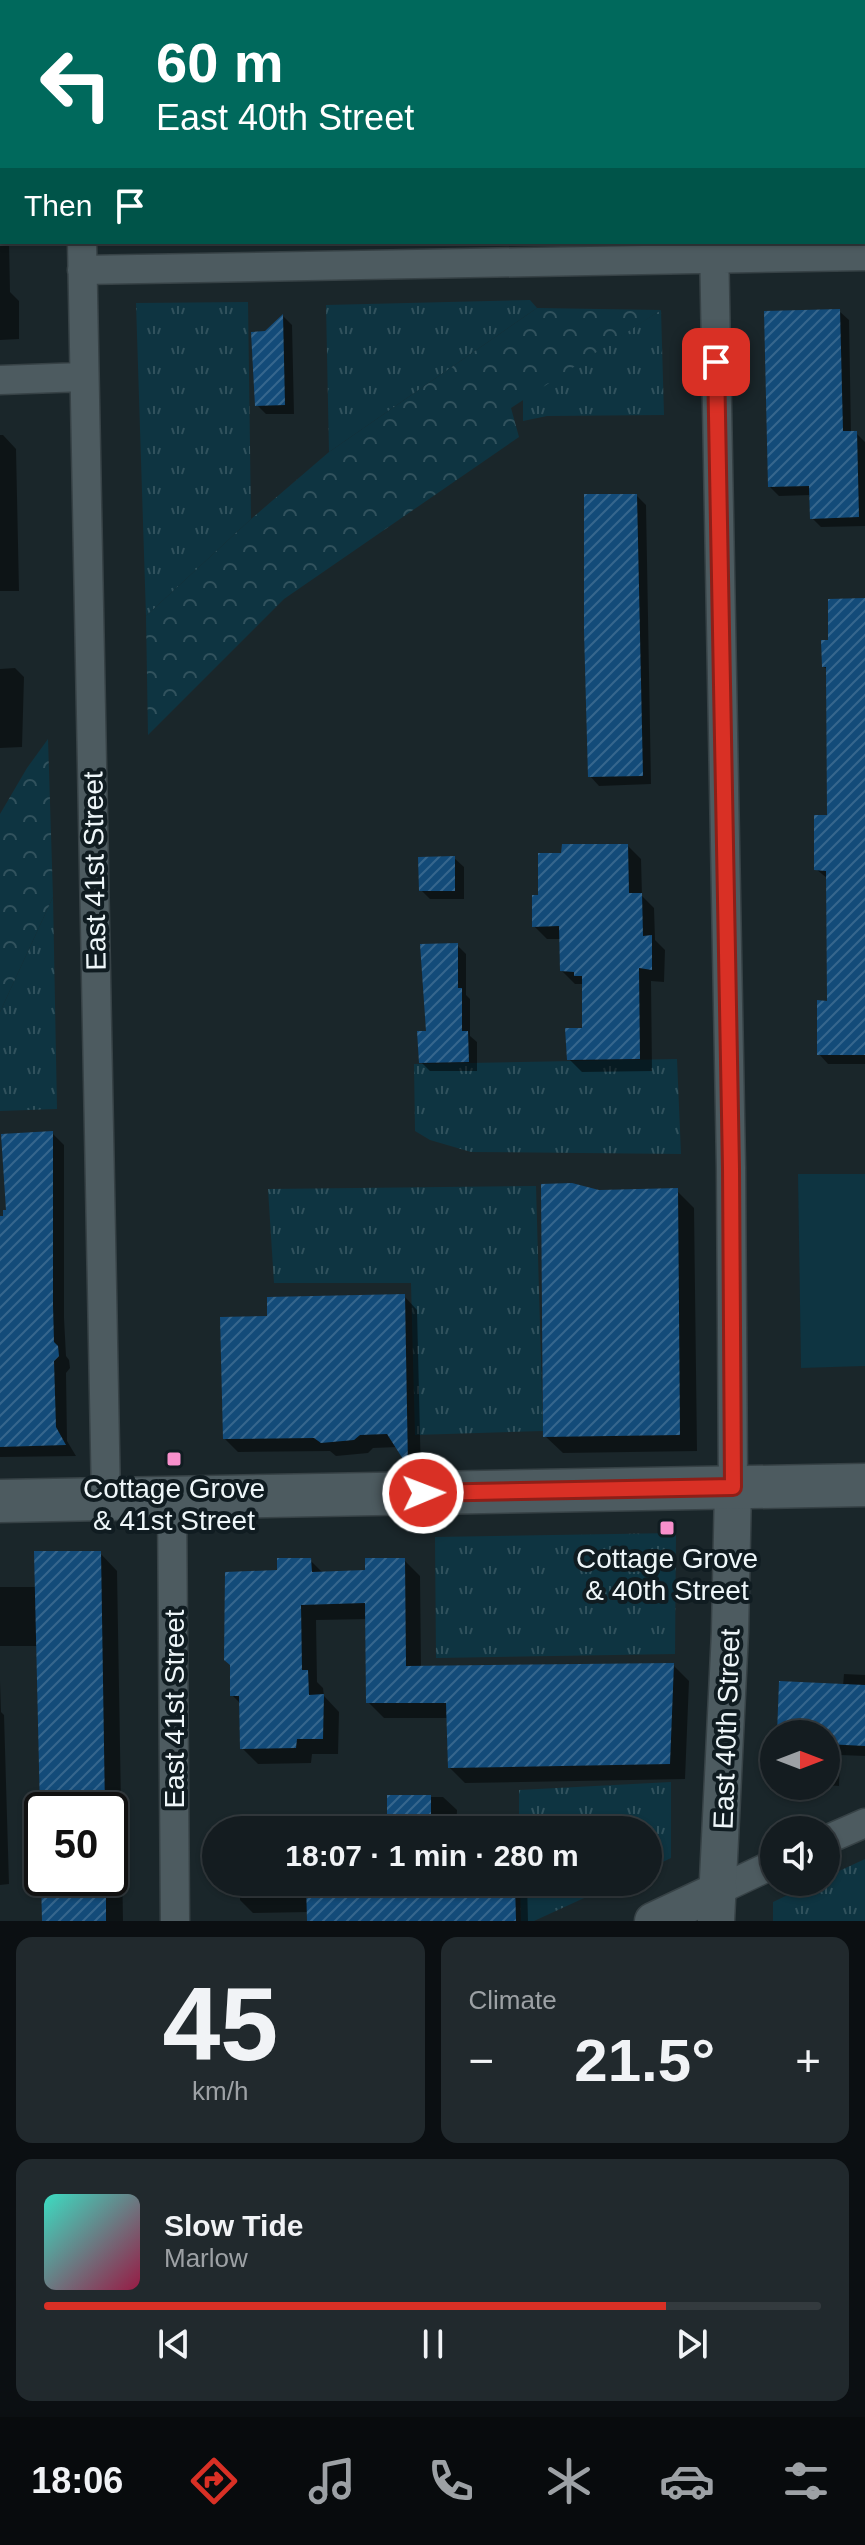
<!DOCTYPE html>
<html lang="en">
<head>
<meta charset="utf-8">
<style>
  :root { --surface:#141c20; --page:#21292d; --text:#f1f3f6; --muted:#9da1a5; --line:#333a3e; --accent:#d93025 }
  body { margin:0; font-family:Arial,sans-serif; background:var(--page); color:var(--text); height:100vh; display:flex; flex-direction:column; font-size:30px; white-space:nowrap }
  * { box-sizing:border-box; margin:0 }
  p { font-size:26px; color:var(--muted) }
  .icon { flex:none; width:44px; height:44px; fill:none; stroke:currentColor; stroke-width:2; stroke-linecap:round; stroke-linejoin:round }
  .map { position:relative; height:1921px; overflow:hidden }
  .side { display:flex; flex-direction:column; gap:16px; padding:16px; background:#0b0f12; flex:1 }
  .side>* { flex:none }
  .hud { position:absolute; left:0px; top:0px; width:866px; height:244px; box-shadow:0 2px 6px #0004,0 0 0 2px var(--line); background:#00695c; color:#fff; overflow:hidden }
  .needle { width:52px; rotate:90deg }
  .controls { position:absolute; left:760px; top:1720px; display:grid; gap:16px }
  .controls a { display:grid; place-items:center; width:80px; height:80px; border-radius:50%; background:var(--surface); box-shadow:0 2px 6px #0004,0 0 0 2px var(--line); font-size:40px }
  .speed { position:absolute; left:24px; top:1792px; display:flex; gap:16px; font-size:40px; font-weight:700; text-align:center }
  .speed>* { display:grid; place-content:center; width:104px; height:104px; border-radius:50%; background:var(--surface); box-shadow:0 2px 6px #0004,0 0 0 2px var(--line); line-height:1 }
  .speed .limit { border:4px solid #111; border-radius:12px; background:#fff; color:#111 }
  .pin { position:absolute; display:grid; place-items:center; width:68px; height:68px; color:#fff; margin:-34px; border-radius:16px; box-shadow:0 4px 12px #0006 }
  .me { position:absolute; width:88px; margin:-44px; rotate:89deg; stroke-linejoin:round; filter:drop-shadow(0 0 6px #0008) }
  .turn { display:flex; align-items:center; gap:28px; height:168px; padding:0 24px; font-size:36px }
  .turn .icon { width:104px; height:104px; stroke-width:2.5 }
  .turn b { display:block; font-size:56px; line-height:68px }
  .then { display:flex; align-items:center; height:76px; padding:0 24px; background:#0003; gap:16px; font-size:30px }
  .big { font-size:60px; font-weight:800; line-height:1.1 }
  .side .widget { flex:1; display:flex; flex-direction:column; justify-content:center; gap:12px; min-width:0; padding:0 28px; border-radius:16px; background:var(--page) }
  .side .dial { align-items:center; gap:0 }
  .dial b { font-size:104px; line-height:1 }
  .song { display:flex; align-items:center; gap:24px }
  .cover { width:96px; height:96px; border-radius:12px; background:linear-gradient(135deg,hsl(170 70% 55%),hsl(340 70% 35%)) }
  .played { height:8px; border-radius:4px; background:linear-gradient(90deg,var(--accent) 80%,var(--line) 80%) }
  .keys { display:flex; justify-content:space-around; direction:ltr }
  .heat { display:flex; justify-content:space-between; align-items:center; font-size:44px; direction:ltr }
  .side .tiles { flex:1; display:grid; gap:16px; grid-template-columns:1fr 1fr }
  .widget:last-child { grid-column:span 2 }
  .trip { position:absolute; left:202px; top:1816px; width:460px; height:80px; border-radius:40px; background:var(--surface); box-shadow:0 2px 6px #0004,0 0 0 2px var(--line); font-weight:800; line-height:80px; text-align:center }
  .dock { display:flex; height:128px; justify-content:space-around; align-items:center; background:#080b0d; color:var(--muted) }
  .dock .icon { width:56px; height:56px }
  .dock .selected { color:var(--accent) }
  .dock b { font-size:36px; color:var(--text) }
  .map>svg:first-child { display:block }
  .grass { fill:url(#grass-tufts) }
  .forest { fill:url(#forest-crowns) }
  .pitch { fill:#0e3441 }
  .shadow { fill:#0007 }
  .building { fill:url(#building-hatch) }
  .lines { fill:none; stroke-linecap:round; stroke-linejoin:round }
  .minor-casing { stroke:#374246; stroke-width:31 }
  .tertiary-casing { stroke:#374246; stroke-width:39 }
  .secondary-casing { stroke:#374246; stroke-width:45 }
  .minor { stroke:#4d5b60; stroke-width:28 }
  .tertiary { stroke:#4d5b60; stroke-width:36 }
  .secondary { stroke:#4d5b60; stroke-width:42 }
  .route-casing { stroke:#8d1f18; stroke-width:20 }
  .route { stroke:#d93025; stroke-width:14 }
  .poi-dot { fill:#f890cc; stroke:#101c21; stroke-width:3 }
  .labels { text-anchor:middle; stroke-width:8; stroke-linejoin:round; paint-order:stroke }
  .street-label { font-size:28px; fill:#eef6f9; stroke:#101c21 }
  .poi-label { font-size:28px; fill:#eef6f9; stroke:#101c21 }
</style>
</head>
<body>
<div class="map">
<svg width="865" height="1921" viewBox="0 0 865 1921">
  <defs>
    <pattern id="grass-tufts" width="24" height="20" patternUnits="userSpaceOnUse" patternTransform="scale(2)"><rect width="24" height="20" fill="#0e3441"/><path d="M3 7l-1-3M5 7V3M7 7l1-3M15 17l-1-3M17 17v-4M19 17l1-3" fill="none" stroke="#31525d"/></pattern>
    <pattern id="forest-crowns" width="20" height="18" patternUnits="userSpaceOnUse" patternTransform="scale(2)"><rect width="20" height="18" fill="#0e3441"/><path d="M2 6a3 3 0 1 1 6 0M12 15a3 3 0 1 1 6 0" fill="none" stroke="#31525d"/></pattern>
    <pattern id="building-hatch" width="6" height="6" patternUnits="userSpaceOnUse" patternTransform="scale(2)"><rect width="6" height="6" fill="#134b79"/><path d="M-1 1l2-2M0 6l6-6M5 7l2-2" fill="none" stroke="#36668d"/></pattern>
  </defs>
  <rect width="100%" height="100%" fill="#1a262a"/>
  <path class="grass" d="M530 300 537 308 329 452 326 305Z
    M248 302 251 519 146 616 136 303Z
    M661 310 664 415 547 416 523 421V398Z
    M53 897 57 1109 0 1111V1012Z
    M677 1059 681 1154 471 1152 430 1140 415 1131 414 1064Z
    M536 1186 543 1431 415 1435 411 1283H274L268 1189Z
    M676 1533 675 1654 436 1658 435 1537Z
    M671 1782V1858L648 1869V1830H519V1790Z
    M865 1859V1921H773V1902L815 1882H826V1877Z
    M520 1882H619L534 1921H521Z"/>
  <path class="forest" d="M537 308 661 310 511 408 519 437 284 599 148 735 146 616 251 519 329 452Z
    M48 739 53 897 0 1012V814L27 768Z"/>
  <path class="pitch" d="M798 1174H865V1366L801 1368Z"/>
  <path class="shadow" d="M477 0H651V2H477Z
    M0 26H2V242H9L10 292 19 301V339L0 340Z
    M865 107V202H864V108Z
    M839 311 849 320 851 433H856L865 442V526L821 527 812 518 811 495 779 496 770 487Z
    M283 316 292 325 294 414H266L257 405 266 333Z
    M0 435H3L16 449 19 591H0Z
    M637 496 646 505 651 784 599 786 590 776Z
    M865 600V1064H828L819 1054 829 1003 828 879 816 869 829 817 828 670 824 667 830 642Z
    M15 668 24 677 22 747 0 748V669Z
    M628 846 641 859 642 896 654 908 655 940 665 950 664 982 651 981 652 1071 582 1072 569 1059 584 1029V984H575L562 971 561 939H547L534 926 540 897 563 855Z
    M454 858 464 867V899H430L421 890Z
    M457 945 466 954V995L470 999V1036L477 1042V1071H430L421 1062Z
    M52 1133 64 1145V1318L66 1356 69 1360 70 1368 66 1373 67 1441 76 1456 0 1457V1218H5Z
    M677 1191 694 1208 697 1451 563 1453 545 1436 599 1192Z
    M404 1296 417 1310 421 1477 410 1466 398 1447 373 1448 368 1453 336 1456 330 1451 238 1452 224 1438 269 1318Z
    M100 1553 117 1571 123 1921H44L43 1878H110V1810L42 1811 38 1646H0V1587H37Z
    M310 1560 324 1574 367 1572 404 1560 420 1576 421 1668 673 1665 689 1681 685 1779 465 1783 449 1767V1718H384L368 1702V1619L316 1620 317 1682 323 1688 324 1696 339 1712 338 1754H312L311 1763 258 1764 242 1748 241 1704 232 1695 279 1572Z
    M844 1674 865 1675V1756L840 1755 839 1786 826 1785V1734H779L843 1686Z
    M0 1681 1 1712 4 1715 9 1884 0 1885Z
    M389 1797H443L457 1810 456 1830H389Z
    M240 1882H527L528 1921H309V1912L253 1913 240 1900Z"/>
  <path class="building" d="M840 309 843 431H857L859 517 810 519 809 486 768 487 764 311Z
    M283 314 285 405 255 406 251 332 265 331Z
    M584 494H637L643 776 588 777 584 631Z
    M865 598V1055H817V1000L827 1001 826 871 814 870V815H827L826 667H822L821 640H828V599Z
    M562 844H628L629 893H642L643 936 652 935V970L639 968 640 1059 567 1060 565 1028H582V976H574V972L560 971 559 926 532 927V895H538V853H561Z
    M455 856V891H419L418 857Z
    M458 943V988H462V1031H468L469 1062 419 1063 417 1031H426L420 944Z
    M53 1131V1305L54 1342 58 1346 59 1356 54 1361 56 1427 66 1445 0 1447V1216H3V1210H6L1 1134Z
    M572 1183 599 1190 678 1188 680 1435 543 1437 541 1184Z
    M405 1294 408 1467 387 1434 360 1435 354 1440 321 1443 314 1438 223 1439 220 1317 267 1316V1297Z
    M34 1551H101L105 1810H40Z
    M277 1558H311L312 1572 365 1570V1558H405L406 1666 674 1663 670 1764 448 1768 446 1703H366L365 1603 301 1605 302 1670H308L309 1695 324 1694 323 1739H297L296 1748 240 1749 239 1696H230V1665L224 1660 225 1572 277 1570Z
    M779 1681 865 1685V1746L826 1744V1734H777Z
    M387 1795H431V1830H387Z
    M41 1878H106V1921H42Z
    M306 1882H515L516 1921H307Z"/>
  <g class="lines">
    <defs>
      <path id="minor" d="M77 0V2
        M710 0V2
        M82 242 106 1499
        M714 242 731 1168 733 1487
        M82 270 865 256
        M0 380 84 377
        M172 1498 175 1921
        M826 1840 865 1823
        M719 1890 774 1864"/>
      <path id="tertiary" d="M653 1921 719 1890
        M716 1921 730 1632 733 1487"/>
      <path id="secondary" d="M0 1501 865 1485"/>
    </defs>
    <use href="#minor" class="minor-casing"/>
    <use href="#tertiary" class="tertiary-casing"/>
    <use href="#secondary" class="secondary-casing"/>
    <use href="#minor" class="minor"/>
    <use href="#tertiary" class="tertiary"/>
    <use href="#secondary" class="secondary"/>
  </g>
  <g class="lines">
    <defs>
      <path id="route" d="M423 1493 733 1487 731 1168 716 362"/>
    </defs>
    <use href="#route" class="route-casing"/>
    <use href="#route" class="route"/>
  </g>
  <g class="poi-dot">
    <rect x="166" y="1451" width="16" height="16" rx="4"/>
    <rect x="659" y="1520" width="16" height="16" rx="4"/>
  </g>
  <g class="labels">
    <g class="street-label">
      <text transform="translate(94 871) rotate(-91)" y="10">East 41st Street</text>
      <text transform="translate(174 1709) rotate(-90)" y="10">East 41st Street</text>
      <text transform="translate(726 1729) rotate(-88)" y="10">East 40th Street</text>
    </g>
    <g class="poi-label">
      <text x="174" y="1498">Cottage Grove<tspan x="174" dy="32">&amp; 41st Street</tspan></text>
      <text x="667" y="1568">Cottage Grove<tspan x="667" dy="32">&amp; 40th Street</tspan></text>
    </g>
  </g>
</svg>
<div class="controls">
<a><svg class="needle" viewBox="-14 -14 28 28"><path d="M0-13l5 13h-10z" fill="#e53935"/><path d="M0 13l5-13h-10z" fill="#9da1a5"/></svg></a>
<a><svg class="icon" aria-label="sound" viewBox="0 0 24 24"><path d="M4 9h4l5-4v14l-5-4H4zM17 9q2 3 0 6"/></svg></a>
</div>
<div class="speed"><div class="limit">50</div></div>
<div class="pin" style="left:716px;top:362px;background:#d93025"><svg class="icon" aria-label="arrive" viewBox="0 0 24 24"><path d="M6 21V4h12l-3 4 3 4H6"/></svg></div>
<svg class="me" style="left:423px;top:1493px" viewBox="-20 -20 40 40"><circle r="17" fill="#d93025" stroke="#fff" stroke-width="3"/><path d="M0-11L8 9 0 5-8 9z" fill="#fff"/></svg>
<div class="trip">18:07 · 1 min · 280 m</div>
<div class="hud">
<div class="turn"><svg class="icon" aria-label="left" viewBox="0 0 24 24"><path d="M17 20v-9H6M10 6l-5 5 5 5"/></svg><div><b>60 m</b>East 40th Street</div></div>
<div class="then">Then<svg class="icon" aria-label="arrive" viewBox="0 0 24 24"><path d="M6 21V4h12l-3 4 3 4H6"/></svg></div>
</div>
</div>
<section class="side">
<div class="tiles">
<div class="widget dial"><b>45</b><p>km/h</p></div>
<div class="widget"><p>Climate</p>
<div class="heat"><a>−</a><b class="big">21.5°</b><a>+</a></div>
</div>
<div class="widget">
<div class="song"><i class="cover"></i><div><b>Slow Tide</b><p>Marlow</p></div></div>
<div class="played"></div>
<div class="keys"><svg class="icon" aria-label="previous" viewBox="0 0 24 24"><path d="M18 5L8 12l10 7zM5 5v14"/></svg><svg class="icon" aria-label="pause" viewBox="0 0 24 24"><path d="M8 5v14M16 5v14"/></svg><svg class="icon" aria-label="next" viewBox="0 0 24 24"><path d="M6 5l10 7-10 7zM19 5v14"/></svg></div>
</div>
</div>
</section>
<nav class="dock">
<b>18:06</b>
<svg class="icon selected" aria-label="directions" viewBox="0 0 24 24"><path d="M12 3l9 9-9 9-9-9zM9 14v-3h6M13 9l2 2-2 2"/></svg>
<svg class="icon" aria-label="music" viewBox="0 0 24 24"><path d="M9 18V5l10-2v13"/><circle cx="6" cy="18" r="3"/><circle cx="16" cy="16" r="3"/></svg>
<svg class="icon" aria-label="phone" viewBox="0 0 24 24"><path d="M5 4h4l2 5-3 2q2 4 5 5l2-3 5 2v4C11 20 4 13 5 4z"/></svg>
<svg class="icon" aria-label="climate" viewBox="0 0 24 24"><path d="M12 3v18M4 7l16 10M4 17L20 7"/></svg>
<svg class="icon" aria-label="car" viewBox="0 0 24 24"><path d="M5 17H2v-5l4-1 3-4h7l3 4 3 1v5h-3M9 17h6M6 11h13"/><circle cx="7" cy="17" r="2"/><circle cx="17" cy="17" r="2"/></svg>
<svg class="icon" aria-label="filters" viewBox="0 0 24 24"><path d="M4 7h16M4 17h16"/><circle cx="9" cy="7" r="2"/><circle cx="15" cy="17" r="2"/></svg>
</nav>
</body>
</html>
